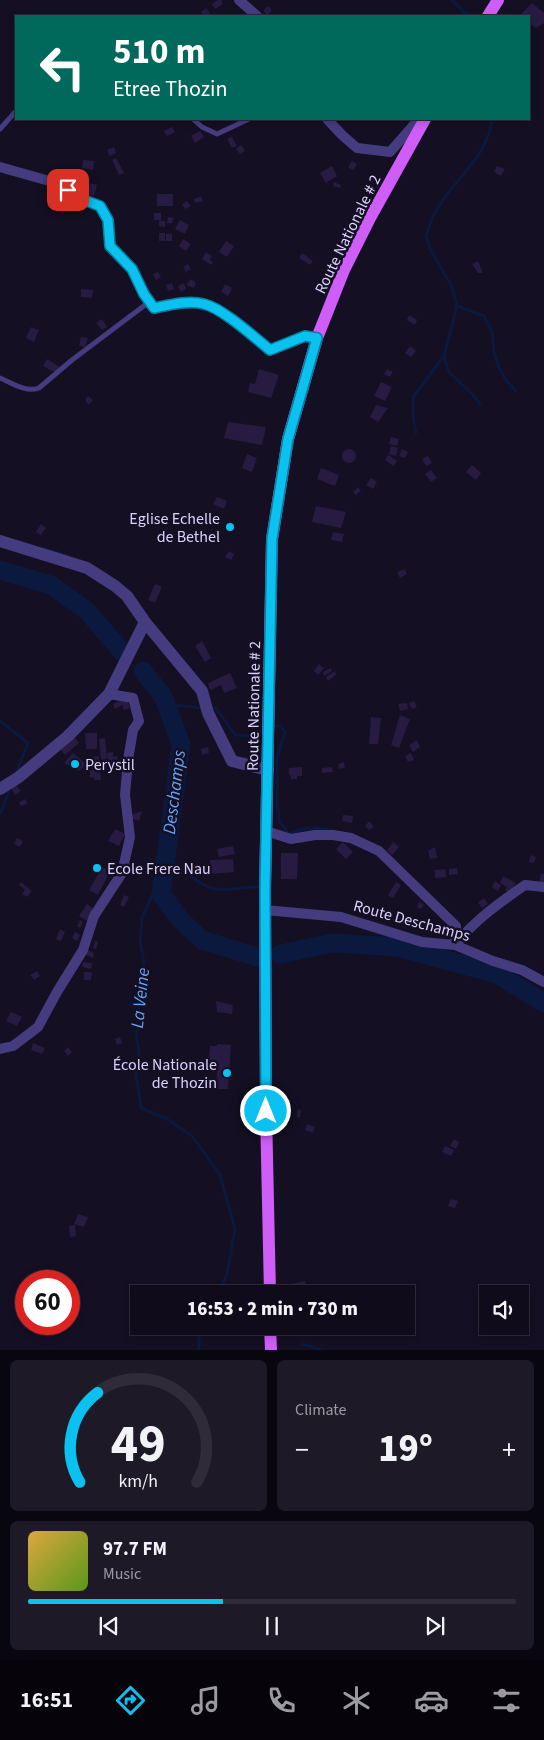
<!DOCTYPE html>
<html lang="en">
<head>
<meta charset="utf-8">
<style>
  :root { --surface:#0f0b1a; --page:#1d1927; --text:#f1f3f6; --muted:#9b9ba2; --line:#2f2b39; --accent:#0ac1f0 }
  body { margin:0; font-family:"Source Sans 3",sans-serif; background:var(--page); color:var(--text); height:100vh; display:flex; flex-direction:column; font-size:19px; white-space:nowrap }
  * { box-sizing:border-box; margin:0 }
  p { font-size:16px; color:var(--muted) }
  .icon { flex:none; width:28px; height:28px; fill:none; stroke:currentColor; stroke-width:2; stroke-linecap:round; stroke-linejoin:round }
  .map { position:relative; height:1350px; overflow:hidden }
  .drawer { display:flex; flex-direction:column; gap:10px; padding:10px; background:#08060e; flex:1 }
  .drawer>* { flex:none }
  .guide { position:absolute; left:15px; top:15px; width:515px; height:105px; border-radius:0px; box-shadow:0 2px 8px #0003,0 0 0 1px var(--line); background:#00695c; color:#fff; overflow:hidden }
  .controls { position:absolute; left:479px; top:1285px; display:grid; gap:10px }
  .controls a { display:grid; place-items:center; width:50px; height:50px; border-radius:0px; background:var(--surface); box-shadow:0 2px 8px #0003,0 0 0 1px var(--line); font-size:25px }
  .speed { position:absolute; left:15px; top:1270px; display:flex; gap:10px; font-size:25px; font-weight:700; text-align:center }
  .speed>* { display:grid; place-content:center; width:65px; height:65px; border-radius:50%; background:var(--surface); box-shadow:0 2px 8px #0003,0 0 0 1px var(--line); line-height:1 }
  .speed .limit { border:8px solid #d22; background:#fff; color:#111 }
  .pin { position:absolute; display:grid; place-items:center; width:42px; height:42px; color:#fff; margin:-21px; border-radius:10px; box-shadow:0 2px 8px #0006 }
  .me { position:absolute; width:55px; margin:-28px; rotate:0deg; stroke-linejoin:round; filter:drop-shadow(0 0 4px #0008) }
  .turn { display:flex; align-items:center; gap:18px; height:105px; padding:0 15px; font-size:22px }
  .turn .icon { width:65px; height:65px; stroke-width:2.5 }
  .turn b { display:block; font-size:35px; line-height:42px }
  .big { font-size:38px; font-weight:800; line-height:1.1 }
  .drawer .tile { flex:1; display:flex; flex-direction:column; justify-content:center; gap:8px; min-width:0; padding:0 18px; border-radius:8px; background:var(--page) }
  .drawer .dial { align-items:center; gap:0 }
  .dial svg { height:130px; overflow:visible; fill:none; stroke:var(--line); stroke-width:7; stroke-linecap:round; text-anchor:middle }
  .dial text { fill:var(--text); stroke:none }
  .song { display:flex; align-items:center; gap:15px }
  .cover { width:60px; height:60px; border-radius:8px; background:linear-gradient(135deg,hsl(40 70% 55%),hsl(90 70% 35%)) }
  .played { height:5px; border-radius:2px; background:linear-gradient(90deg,var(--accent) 40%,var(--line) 40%) }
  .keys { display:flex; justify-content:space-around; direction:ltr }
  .heat { display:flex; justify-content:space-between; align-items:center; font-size:28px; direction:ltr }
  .drawer .tiles { flex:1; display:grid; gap:10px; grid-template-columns:1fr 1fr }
  .tile:last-child { grid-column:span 2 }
  .trip { position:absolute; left:130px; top:1285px; width:285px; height:50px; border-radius:0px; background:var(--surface); box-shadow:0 2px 8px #0003,0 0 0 1px var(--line); font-weight:800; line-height:50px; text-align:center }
  .tab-bar { display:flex; height:80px; justify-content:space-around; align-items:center; background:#06040a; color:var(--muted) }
  .tab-bar .icon { width:35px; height:35px }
  .tab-bar .current { color:var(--accent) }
  .tab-bar b { font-size:22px; color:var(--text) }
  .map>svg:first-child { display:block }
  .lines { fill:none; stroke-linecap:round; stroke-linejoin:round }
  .stream { stroke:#0c193e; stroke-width:3 }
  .river { stroke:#0c193e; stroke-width:19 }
  .building { fill:#271b42 }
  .service { stroke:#453c7f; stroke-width:5 }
  .minor { stroke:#453c7f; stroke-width:10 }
  .tertiary { stroke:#453c7f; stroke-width:12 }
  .primary { stroke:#cf5df8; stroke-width:12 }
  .route-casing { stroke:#067d9c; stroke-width:12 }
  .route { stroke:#0ac1f0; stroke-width:9 }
  .poi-dot { fill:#0ac1f0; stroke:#140f22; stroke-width:2 }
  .labels { text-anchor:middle; stroke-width:5; stroke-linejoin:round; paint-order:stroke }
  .street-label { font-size:16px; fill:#dbd2fd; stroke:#140f22 }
  .poi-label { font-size:16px; fill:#dbd2fd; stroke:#140f22; text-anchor:end }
  .water-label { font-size:18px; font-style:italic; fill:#64a4f8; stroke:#140f22 }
</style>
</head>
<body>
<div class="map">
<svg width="544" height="1350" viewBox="0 0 544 1350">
  <rect width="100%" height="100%" fill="#140f22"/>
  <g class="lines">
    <path class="stream" d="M452 0 465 13 471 16
      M457 306 484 316 492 332 494 352 499 368 506 380 516 391
      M480 404 473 395 448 371 444 356 457 306 451 285 430 249 426 236C429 228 431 218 436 211 453 180 489 156 492 119
      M416 433 413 417V397L444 356
      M43 548 68 556
      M167 706 175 705 203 708
      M210 708H216L235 735 252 736 262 730
      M0 721 28 743 16 773
      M274 726H281L285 732 277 757V801L279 821 289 834C307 826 316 827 335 831
      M0 814 10 789
      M166 853C176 865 200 887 216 889 231 891 246 886 260 887
      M162 873 142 918 140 941 144 962 142 993 137 1005 142 1016 136 1033 139 1052 136 1074 141 1108 167 1119 192 1136 220 1175 235 1229 227 1274 218 1294
      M232 1326 248 1330
      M303 1344 321 1350
      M199 1350V1333L202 1326"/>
    <path class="river" d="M0 570 51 585 87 611 124 654
      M143 671 163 696 181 744 161 894 180 919 202 940 257 957
      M280 954 333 943 398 947 497 974 544 1003"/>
  </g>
  <path class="building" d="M218 0H221L223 4 215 9 212 4Z
    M532 3 544 13V23L536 28 529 23V16H519Z
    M269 6 272 11 267 15 263 10Z
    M206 8 210 13 205 16 201 12Z
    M172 127 175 132 167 136 164 131Z
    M200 131 204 137 195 143 191 136Z
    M232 137 237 146 232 148 227 139Z
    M241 145 245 151 240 154 236 149Z
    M114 147 116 153 110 156 107 150Z
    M116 158 124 173 119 175 112 160Z
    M83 160 94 161 93 170 82 168Z
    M352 161 357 164 353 170 348 167Z
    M332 166 337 176 326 183 320 173Z
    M497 166 505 169 501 176 494 172Z
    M334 182 341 185 340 188 333 186Z
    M90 183 97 185 94 196 87 194Z
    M157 194H173V206H157Z
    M201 196 203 201 195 203 194 199Z
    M187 201 191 206 185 209 182 204Z
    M154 213H161V220H154Z
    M168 217 174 218 172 223H167Z
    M180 220 189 225 185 234 175 229Z
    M159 221H165V227L159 226Z
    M159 233H165V241H159Z
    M166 234H172V241H166Z
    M183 239 191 244 186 251 179 246Z
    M226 241 234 246 227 257 219 252Z
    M206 252 212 256 210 260 213 262 211 265 202 259Z
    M302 253 313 261 310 265 299 258Z
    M478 261 483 273H478L472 264Z
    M188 264 191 269 186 272 183 267Z
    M158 272 161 277 156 280 153 274Z
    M191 279 196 283 194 288 186 285Z
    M172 283 174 289 168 291 166 285Z
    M184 283 186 289 181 292 178 286Z
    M225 284 232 288 228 296 221 292Z
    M81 289 93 290 92 298 81 297Z
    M409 315 417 320 415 325 407 320Z
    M102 319 107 327 102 330 96 323Z
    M31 327 39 330 34 342 26 338Z
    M81 337 88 338 85 347 79 346Z
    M410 346 416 351 411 357 405 353Z
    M47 359 60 367 58 374 43 366Z
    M259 369 279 375 271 398 248 392 250 383 255 384Z
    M387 369 393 372 390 377 384 374Z
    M381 382 392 387 385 401 374 396Z
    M88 396 93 400 89 405 85 400Z
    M376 405 388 408 378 422 370 417Z
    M228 422 266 427 262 445 224 438Z
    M391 437 399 439 397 446 389 444Z
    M391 446 398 448 396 456 389 454Z
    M342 456a7 7 0 1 1 14 0a7 7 0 1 1-14 0Z
    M402 449 408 452 405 458 399 456Z
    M247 454 257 458 252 472 242 468Z
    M388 455 397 461 394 466 385 460Z
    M428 456 432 463 426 466 422 459Z
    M472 465 481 473 476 480 466 472Z
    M321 468 339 475 335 486 317 479Z
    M431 470 437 478 431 482 425 474Z
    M371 478 377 482 373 489 366 485Z
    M358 487 361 491 356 495 353 492Z
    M217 497 227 501 224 509 213 504Z
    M316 506 346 512 341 528 312 522Z
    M41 524 46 528 41 535 36 532Z
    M199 530 208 536 204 543 195 537Z
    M333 532 344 534 342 542 331 540Z
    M229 551 234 554 231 560 225 557Z
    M405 569 407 574 400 578 397 572Z
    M155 584 162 587 155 603 148 600Z
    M202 641 211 658 205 662 195 646Z
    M319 664 324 668 318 675 314 671Z
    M331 668 332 671 324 676 323 672Z
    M335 671 336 675 328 681 326 677Z
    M230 673 237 688 224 693 221 685 210 690 208 683Z
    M126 698 130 708 124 710 122 705 115 709 113 704Z
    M414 701 417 707 412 709 409 703Z
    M407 703 408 709 400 711 398 704Z
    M400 715 410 719 399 748 391 745Z
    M371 717 381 718 378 744H369Z
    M85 733H97V749H86Z
    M73 735 79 743 65 755 58 747Z
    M105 738 107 759 101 760 99 739Z
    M417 740 420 747 413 752 409 745Z
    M208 747 209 753 202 755 201 749Z
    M113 752V757L117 756 118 760 108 762 107 753Z
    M73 753 87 765 78 771 64 763Z
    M411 753 414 760 408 762 405 756Z
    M99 756V761L93 762V757Z
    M344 762 345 768 339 769 338 764Z
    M302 767V776H297V779H291V776L289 774V768Z
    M332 767 333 772 322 773V768Z
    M100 769 101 780H94V777L90 778V770Z
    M16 785 21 791 15 795 11 788Z
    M26 799 27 804 21 806 19 802Z
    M142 811 139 821 127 816 134 814Z
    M343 815 353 816 352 823 342 821Z
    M369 821 374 827 369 830 365 826Z
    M115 829 125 834 119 846 108 841Z
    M17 838 23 841 20 847 14 844Z
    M343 842 353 852 346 859 336 849Z
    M393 842 399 847 392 855 387 850Z
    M233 846 235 854 219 857 217 849Z
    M435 847 437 858 430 859 428 851Z
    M281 853H298L297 879H281Z
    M531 855 536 857 534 863 529 862Z
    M233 859 234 872 211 874 210 860Z
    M102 867 110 871 98 895 89 890Z
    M457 868 458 874 449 875V869Z
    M445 869 446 877 435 878V870Z
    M541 874H544V884L539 883Z
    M503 876 516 883 511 893 505 890 507 887 500 883Z
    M495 881 501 885 498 891 492 887Z
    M21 882 32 891 27 897 22 894 25 890 19 885Z
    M396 882 401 885 393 898 388 895Z
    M124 895 129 897 124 907 120 905Z
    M484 898 488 904 482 908 478 902Z
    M419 902 424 905 421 909 417 907Z
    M87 904 95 910 87 921 79 916Z
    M80 920 83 922 80 928 77 926Z
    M60 929 65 932 61 941 56 939Z
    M75 932 80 935 77 941 72 938Z
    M95 941 98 942 96 949 93 948Z
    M88 950 94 953 93 958 86 955Z
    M83 962 92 963 91 969 82 967Z
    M37 971 40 976 34 980 30 975Z
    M84 972H92L91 980H84Z
    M216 1001 233 1005 232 1014 217 1012Z
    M11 1012 22 1017 17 1026 6 1021Z
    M120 1037 122 1043 117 1045 115 1039Z
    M33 1043 45 1048 42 1054 31 1050Z
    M217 1044 231 1045 228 1089H216L217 1072 208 1071 210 1046H217Z
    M68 1047 72 1052 68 1056 64 1051Z
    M298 1109 301 1110 300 1117H297Z
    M307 1124 315 1127 313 1133 305 1130Z
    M454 1139 459 1142 456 1149 450 1146Z
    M445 1146 454 1150 451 1156 442 1152Z
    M451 1199 458 1201 455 1208 448 1206Z
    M78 1214 88 1217 84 1227 74 1224Z
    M75 1225 76 1236 70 1237 69 1226Z
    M305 1281 307 1287 301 1288 302 1291H293L291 1284Z"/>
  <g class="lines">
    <path class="service" d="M193 119 202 127 217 134 249 119
      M0 129 16 111
      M0 378C12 383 26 393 39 388L72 360 149 302"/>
    <path class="minor" d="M239 0 257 16
      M327 119 342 135 357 148 390 152 419 119
      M0 167 60 184 76 197 100 206 108 219 110 246 132 269 144 294 154 308C169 305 188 300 204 304 222 308 254 337 270 350L305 337 317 338
      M266 831 291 839 315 835H333L351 838 379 851 456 926 455 945C476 919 498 904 525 885L544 887
      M265 910 341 917 422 942 455 945 493 961 522 970 544 982
      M0 1049 13 1046 38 1027 57 992 83 950 94 916 122 873 130 837 125 795 128 760 133 730 139 721 133 698 109 694"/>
    <path class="tertiary" d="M0 541 87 568 115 586 127 596 145 622 202 691 208 713 232 761 268 770
      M0 789 19 777 68 736 109 694 145 622"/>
    <path class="primary" d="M488 16 498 0
      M270 1294 266 1111 265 890 272 539 288 439 317 338 344 270 370 218 425 119
      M270 1326 271 1350"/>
  </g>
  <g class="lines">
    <defs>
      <path id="route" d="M68 190 76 197 100 206 108 220 110 246 132 269 144 294 154 308C169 305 188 300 204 304 222 308 254 337 270 350L305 336 317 338 288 439 272 539 265 890 266 1111"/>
    </defs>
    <use href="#route" class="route-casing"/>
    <use href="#route" class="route"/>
  </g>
  <g class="poi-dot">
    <circle cx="230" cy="527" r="5"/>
    <circle cx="75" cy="764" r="5"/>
    <circle cx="97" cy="868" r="5"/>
    <circle cx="227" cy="1073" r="5"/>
  </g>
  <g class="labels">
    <g class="street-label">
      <text transform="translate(347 234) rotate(-64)" y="6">Route Nationale # 2</text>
      <text transform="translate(253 706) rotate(-89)" y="6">Route Nationale # 2</text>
      <text transform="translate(412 920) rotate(15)" y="6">Route Deschamps</text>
    </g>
    <g class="poi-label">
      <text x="220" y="524">Eglise Echelle<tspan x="220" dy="18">de Bethel</tspan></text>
      <text x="85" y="770" text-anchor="start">Perystil</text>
      <text x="107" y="874" text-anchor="start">Ecole Frere Nau</text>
      <text x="217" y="1070">École Nationale<tspan x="217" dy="18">de Thozin</tspan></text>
    </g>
    <g class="water-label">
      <text transform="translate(174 792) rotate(-83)" y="6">Deschamps</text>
      <text transform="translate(140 998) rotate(-84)" y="6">La Veine</text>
    </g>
  </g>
</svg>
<div class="controls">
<a><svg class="icon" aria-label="sound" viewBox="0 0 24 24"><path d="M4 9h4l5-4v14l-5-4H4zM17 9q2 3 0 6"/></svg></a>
</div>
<div class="speed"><div class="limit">60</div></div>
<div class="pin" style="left:68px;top:190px;background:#d93025"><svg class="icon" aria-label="arrive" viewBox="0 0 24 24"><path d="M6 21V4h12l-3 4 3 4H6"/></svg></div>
<svg class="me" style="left:266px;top:1111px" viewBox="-20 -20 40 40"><circle r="17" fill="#0ac1f0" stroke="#fff" stroke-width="3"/><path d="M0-11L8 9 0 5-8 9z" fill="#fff"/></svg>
<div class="trip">16:53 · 2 min · 730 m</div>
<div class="guide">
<div class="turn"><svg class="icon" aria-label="left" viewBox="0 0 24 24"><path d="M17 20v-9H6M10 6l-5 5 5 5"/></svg><div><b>510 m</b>Etree Thozin</div></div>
</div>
</div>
<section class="drawer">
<div class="tiles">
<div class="tile dial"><svg viewBox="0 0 100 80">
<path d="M14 69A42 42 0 1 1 86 69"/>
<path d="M14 69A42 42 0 0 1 25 14" stroke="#0ac1f0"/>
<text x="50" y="56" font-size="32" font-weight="700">49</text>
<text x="50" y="72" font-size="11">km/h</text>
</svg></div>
<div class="tile"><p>Climate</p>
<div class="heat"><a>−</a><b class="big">19°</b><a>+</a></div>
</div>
<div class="tile">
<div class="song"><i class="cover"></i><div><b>97.7 FM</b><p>Music</p></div></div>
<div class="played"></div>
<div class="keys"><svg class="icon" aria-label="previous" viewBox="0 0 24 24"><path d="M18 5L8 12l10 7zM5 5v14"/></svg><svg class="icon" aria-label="pause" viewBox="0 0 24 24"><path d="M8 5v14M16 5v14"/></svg><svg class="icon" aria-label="next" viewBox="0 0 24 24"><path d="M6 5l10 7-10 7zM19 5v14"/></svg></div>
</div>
</div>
</section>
<nav class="tab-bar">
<b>16:51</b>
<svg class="icon current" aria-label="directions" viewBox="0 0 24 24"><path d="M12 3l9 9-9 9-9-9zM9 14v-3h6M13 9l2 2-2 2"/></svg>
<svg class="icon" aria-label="music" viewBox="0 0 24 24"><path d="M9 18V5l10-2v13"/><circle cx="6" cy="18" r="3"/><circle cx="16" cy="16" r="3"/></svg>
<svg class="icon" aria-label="phone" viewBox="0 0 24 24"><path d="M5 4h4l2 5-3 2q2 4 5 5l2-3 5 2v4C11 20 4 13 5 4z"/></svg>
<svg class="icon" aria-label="climate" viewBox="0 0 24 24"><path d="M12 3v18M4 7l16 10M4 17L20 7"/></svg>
<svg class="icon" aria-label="car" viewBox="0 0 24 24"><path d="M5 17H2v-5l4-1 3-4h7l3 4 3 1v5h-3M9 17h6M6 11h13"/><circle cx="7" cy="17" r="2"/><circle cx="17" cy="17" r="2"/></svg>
<svg class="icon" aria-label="filters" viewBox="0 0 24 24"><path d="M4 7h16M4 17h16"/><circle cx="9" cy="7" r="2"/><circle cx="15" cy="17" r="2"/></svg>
</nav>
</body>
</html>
